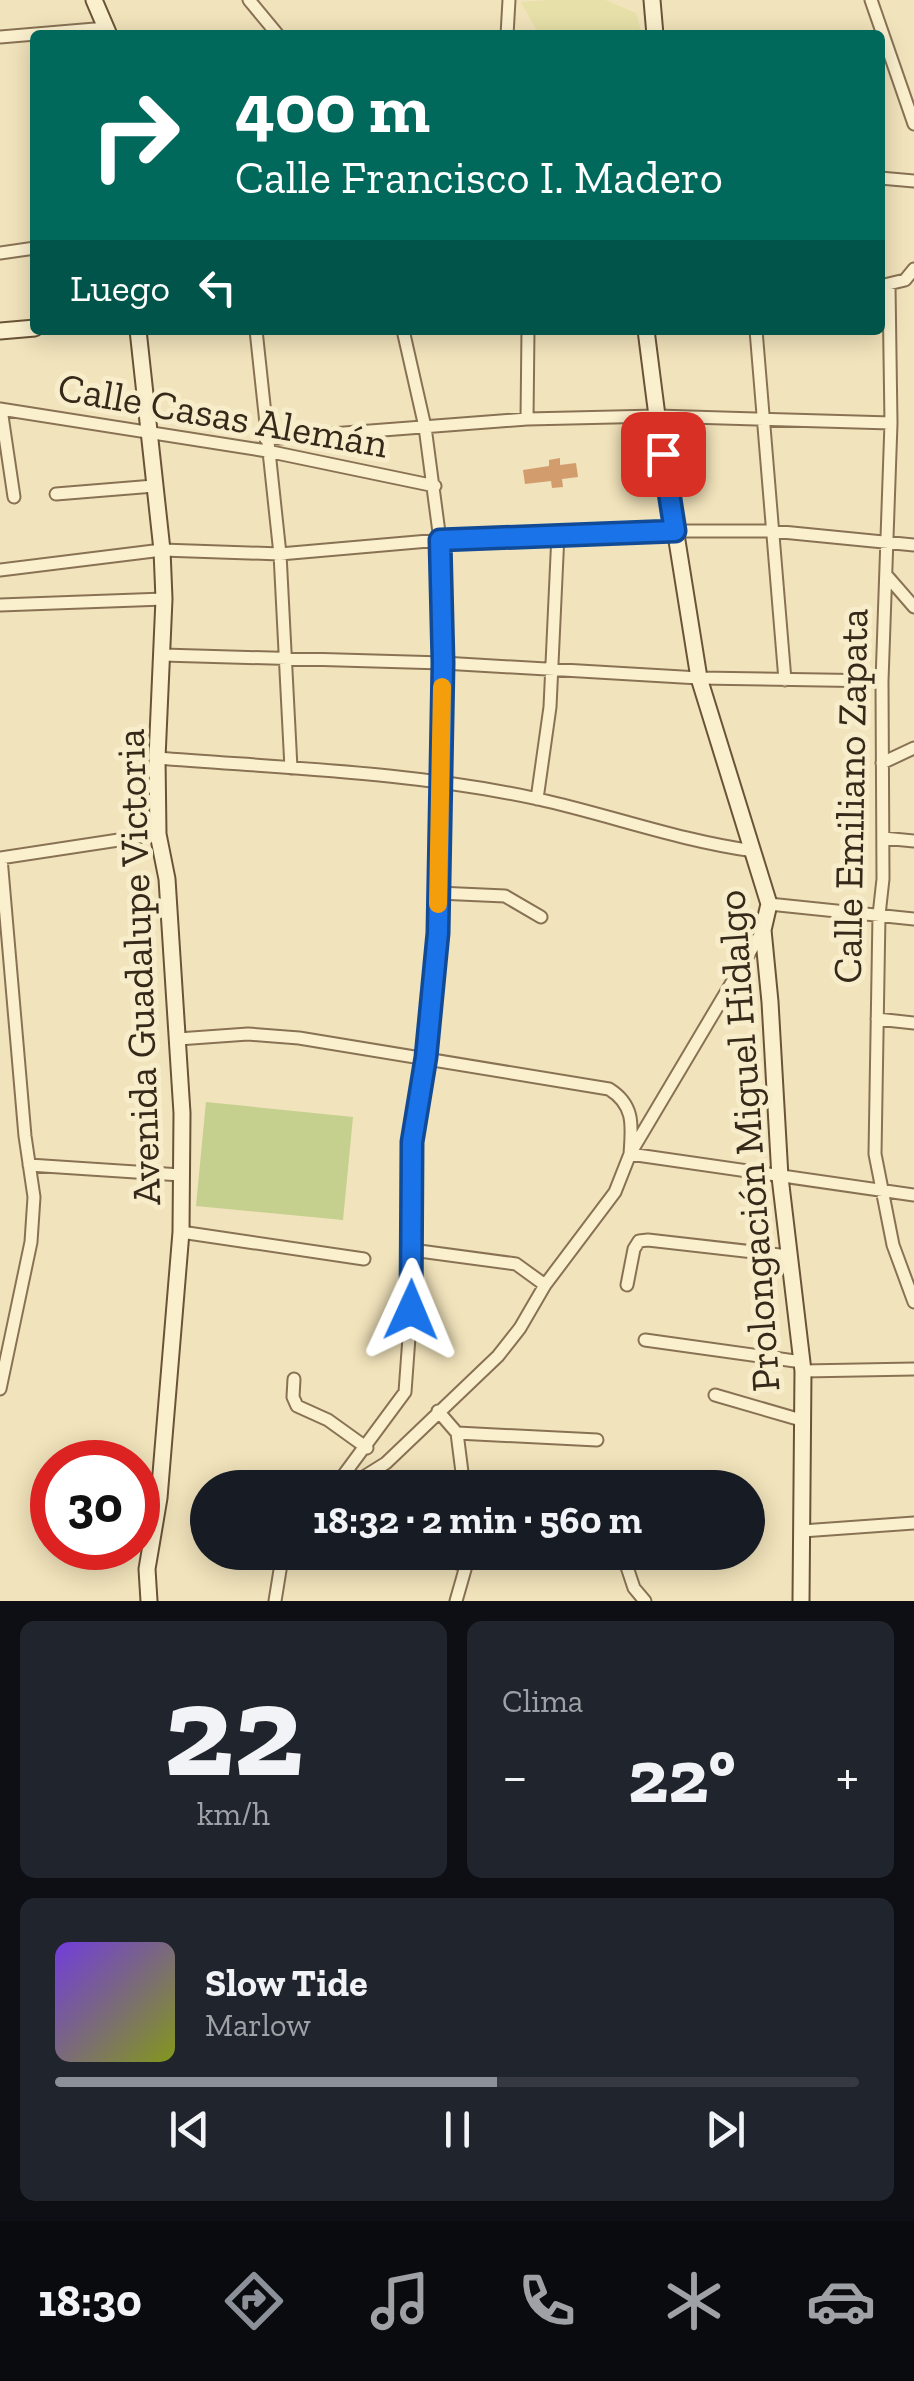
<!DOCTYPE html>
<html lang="es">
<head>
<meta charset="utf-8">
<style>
  :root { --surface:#171b24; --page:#20242c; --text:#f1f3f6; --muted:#9ea1a6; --line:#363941; --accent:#8c9099 }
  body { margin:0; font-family:"Zilla Slab",serif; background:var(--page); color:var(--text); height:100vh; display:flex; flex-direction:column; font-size:38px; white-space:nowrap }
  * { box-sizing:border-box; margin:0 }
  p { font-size:32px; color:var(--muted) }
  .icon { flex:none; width:55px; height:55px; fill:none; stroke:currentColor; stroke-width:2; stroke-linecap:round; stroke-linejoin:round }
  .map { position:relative; height:1601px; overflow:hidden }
  .details { display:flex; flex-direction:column; gap:20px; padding:20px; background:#0d0f14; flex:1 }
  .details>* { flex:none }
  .banner { position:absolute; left:30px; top:30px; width:855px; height:305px; border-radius:10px; box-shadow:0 5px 25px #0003; background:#00695c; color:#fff; overflow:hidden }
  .speed { position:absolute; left:30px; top:1440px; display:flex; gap:20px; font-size:50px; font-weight:700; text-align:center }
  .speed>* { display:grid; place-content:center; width:130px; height:130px; border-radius:50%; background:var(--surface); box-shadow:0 5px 25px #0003; line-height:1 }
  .speed .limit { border:15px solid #d22; background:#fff; color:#111 }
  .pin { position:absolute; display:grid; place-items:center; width:85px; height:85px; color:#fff; margin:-42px; border-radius:20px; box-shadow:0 5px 15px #0006 }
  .me { position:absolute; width:110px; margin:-55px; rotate:1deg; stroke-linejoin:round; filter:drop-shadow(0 0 8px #0008) }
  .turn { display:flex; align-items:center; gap:35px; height:210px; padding:0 40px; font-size:45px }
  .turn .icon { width:130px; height:130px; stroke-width:2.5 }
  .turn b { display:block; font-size:70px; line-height:85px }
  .then { display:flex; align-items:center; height:95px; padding:0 40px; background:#0003; gap:20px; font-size:38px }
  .big { font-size:75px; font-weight:700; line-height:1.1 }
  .details .widget { flex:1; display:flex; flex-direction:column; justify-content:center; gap:15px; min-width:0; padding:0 35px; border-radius:15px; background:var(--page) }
  .details .dial { align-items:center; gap:0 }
  .dial b { font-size:130px; line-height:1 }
  .song { display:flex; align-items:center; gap:30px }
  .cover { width:120px; height:120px; border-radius:15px; background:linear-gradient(135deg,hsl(260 70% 55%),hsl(70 70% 35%)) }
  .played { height:10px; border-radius:5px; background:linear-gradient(90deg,var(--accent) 55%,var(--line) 55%) }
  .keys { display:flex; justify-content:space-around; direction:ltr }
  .heat { display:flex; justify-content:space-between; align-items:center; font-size:55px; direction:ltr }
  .details .tiles { flex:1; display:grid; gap:20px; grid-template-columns:1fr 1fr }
  .widget:last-child { grid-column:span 2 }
  .trip { position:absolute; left:190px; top:1470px; width:575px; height:100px; border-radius:50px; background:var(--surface); box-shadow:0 5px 25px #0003; font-weight:700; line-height:100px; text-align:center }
  .menu { display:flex; height:160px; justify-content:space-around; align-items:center; background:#090b0e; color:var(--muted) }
  .menu .icon { width:70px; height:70px }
  .menu .selected { color:var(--accent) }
  .menu b { font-size:45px; color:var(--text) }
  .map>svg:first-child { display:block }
  .farmland { fill:#e7e0a8 }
  .green { fill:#c5cf8e }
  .building { fill:#d29c6d }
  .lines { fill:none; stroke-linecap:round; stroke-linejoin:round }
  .street-casing { stroke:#897254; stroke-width:15 }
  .secondary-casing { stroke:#6a5337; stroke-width:19 }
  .street { stroke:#fbf0ce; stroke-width:11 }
  .secondary { stroke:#fbf0ce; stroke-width:15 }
  .route-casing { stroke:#114b97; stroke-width:25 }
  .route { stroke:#1a73e8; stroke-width:18 }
  .slow { stroke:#f59e0b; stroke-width:18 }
  .labels { text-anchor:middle; stroke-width:10; stroke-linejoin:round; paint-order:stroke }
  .street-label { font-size:40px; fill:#37291a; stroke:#f8edcb }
</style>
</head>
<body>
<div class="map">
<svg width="914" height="1601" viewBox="0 0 914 1601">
  <rect width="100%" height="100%" fill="#f1e3bb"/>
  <path class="farmland" d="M550 0H605L636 13 642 35H539L521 2Z"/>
  <path class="green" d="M206 1102 353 1117 343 1220 196 1206Z"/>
  <path class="building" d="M560 458V465L576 463 578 477 562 479 563 487 552 488 551 481 525 484 523 470 549 466V460Z"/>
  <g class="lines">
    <defs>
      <path id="street" d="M249 0 278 35
        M871 0 914 124
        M507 35 509 0
        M0 37 107 28
        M880 178 914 181
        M0 253 35 248
        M880 286 905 280 914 269
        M889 286 891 423 882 681 883 879 879 915 875 1154 893 1245 914 1302
        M256 330 280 554 291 768
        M756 330 785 680
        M0 409 267 451 435 486
        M1 409 14 497
        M527 419 528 330
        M266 439 527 419 657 416 891 423
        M56 494 154 486
        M0 570 162 550 280 554 440 540 675 531H772L914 545
        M888 577 914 607
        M0 605 164 599
        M163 655 443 663 699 678 882 681
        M157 758C283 768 414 772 538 799 610 815 680 841 754 851
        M882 763 914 748
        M537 799 550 707 558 534
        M883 838 914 841
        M0 858 158 834
        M438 893 505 896 541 917
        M769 904 914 919
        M877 1019 914 1023
        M178 1039 248 1034 299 1038 609 1089C635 1105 632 1126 630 1154L914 1195
        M29 1165 181 1175
        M181 1232 364 1259
        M412 1250 516 1264 545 1285
        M627 1285 634 1249 639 1241 648 1240 789 1256
        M645 1340 802 1362
        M803 1371 914 1369
        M294 1379 293 1397 297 1406 328 1420 367 1448
        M0 1389 31 1242 34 1197 25 1136 1 858
        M715 1395 801 1420
        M438 1411 457 1433 464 1488
        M457 1433 597 1440
        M336 1485 362 1478 386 1463 498 1356 520 1328 545 1285 615 1192 630 1154 763 930
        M334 1488 405 1392 411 1310 413 1142 438 933 443 663 440 540 425 427 403 330
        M802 1531 914 1523
        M425 1552 466 1566
        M622 1552 634 1588 645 1601
        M275 1601 281 1564 288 1552
        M456 1601 466 1566V1552"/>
      <path id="secondary" d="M94 0 109 35
        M652 0 655 35
        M138 330 162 550 164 599 157 758 158 834 167 879 182 1113 181 1232 159 1498 147 1569 149 1601
        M646 330 657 416 699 678 769 904 763 930 770 1002 780 1177 803 1371 801 1601
        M0 331 35 328"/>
    </defs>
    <use href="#street" class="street-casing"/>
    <use href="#secondary" class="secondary-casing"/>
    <use href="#street" class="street"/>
    <use href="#secondary" class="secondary"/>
  </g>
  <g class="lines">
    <defs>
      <path id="route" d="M411 1310 412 1142 426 1057 438 933 443 663 440 540 675 531 663 454"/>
    </defs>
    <use href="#route" class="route-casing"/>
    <use href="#route" class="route"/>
    <path class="slow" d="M438 904 442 687"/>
  </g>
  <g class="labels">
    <g class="street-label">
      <text transform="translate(223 415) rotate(10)" y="14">Calle Casas Alemán</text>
      <text transform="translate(850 796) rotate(-89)" y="14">Calle Emiliano Zapata</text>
      <text transform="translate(138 967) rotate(-92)" y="14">Avenida Guadalupe Victoria</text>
      <text transform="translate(748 1141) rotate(-94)" y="14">Prolongación Miguel Hidalgo</text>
    </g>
  </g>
</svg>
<div class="speed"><div class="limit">30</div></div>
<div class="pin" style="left:663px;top:454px;background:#d93025"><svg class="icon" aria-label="arrive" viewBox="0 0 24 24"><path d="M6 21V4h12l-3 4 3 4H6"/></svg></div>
<svg class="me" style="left:411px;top:1310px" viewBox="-20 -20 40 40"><path d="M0-17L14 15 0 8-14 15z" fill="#1a73e8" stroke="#fff" stroke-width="4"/></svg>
<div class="trip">18:32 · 2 min · 560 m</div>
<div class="banner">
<div class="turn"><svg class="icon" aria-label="right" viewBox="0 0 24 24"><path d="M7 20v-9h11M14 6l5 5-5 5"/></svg><div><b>400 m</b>Calle Francisco I. Madero</div></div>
<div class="then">Luego<svg class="icon" aria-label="left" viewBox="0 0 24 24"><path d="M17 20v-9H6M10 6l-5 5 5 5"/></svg></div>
</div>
</div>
<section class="details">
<div class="tiles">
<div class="widget dial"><b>22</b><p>km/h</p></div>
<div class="widget"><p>Clima</p>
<div class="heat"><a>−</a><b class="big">22°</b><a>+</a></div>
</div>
<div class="widget">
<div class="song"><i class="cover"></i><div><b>Slow Tide</b><p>Marlow</p></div></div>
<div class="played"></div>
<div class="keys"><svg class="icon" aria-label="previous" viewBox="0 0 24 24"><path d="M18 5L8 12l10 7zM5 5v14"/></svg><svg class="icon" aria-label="pause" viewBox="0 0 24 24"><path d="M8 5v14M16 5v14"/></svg><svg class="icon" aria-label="next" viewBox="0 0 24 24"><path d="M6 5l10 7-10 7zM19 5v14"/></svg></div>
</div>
</div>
</section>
<nav class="menu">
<b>18:30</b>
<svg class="icon selected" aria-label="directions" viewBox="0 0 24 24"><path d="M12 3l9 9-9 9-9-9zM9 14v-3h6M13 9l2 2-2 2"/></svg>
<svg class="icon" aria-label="music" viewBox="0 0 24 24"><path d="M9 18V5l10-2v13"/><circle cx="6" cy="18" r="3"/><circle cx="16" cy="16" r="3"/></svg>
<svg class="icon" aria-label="phone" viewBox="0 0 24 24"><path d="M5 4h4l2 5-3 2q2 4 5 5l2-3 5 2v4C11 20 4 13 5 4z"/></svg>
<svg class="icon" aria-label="climate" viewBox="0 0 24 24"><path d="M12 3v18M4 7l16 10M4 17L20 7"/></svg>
<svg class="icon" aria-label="car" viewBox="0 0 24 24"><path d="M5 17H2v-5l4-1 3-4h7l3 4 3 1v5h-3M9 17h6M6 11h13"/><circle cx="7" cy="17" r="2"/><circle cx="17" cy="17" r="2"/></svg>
</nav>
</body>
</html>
